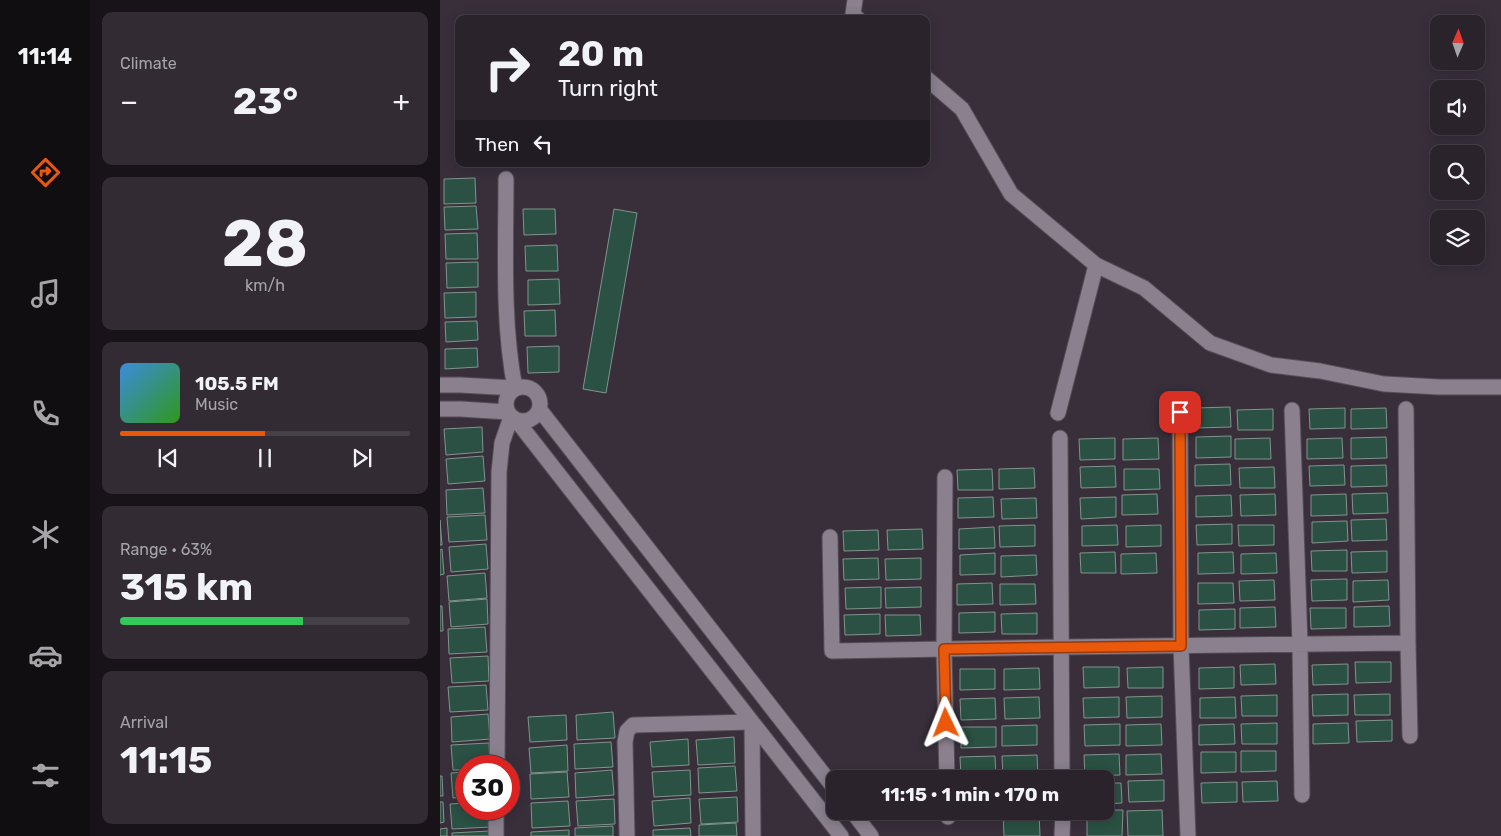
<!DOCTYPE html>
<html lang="en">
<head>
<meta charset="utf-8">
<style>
  :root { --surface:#2a232c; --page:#322b34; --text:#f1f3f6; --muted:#a5a4a9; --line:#464048; --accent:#ea580c }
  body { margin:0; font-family:Rubik,sans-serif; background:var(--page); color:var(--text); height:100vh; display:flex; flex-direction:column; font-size:19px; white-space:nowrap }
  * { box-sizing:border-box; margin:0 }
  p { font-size:16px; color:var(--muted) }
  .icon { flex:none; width:28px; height:28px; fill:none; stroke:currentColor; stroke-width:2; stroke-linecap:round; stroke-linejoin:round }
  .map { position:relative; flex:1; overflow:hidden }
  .drawer { display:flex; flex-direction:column; gap:12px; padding:12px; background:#171318; width:350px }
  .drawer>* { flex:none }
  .hud { position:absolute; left:15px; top:15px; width:475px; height:152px; border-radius:10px; box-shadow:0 2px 12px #0003,0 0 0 1px var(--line); background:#2a232c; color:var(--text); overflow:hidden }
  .needle { width:32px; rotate:2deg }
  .tools { position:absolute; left:990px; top:15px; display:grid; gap:10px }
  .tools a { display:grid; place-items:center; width:55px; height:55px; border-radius:10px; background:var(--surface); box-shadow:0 2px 12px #0003,0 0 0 1px var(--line); font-size:25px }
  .speed { position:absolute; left:15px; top:755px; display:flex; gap:10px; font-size:25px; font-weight:700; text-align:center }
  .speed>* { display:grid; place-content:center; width:65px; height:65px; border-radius:50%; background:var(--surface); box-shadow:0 2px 12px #0003,0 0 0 1px var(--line); line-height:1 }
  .speed .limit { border:8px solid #d22; background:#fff; color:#111 }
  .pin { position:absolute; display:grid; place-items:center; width:42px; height:42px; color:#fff; margin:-21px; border-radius:10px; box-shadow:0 2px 8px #0006 }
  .me { position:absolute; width:55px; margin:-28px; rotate:358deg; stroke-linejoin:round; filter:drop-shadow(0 0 4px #0008) }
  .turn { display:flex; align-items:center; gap:18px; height:105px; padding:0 20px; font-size:22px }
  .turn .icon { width:65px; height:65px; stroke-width:2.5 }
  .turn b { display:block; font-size:35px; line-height:42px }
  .then { display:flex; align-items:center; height:48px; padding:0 20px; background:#0003; gap:10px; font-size:19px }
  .big { font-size:38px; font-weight:700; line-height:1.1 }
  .drawer .tile { flex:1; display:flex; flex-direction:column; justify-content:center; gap:8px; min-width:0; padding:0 18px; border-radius:10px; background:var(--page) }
  .drawer .dial { align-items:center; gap:0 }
  .dial b { font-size:65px; line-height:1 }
  .song { display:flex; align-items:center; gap:15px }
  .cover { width:60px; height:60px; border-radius:8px; background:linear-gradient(135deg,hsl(210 70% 55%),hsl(110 70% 35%)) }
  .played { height:5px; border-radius:2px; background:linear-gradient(90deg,var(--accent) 50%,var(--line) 50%) }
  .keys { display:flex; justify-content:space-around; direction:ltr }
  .heat { display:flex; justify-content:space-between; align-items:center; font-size:28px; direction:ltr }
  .charge { height:8px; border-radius:4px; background:linear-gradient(90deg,#34c759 63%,var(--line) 0) }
  .trip { position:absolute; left:386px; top:770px; width:288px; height:50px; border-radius:10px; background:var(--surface); box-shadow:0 2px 12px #0003,0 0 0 1px var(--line); font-weight:700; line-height:50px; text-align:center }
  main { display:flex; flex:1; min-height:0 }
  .menu { display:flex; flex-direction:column; width:90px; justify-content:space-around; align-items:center; background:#110e12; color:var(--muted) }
  .menu .icon { width:35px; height:35px }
  .menu .current { color:var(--accent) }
  .menu b { font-size:22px; color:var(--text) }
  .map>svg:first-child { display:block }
  .building { fill:#2a5143; stroke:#81948c }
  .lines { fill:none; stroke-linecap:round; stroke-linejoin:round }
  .minor-casing { stroke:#554d57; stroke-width:17 }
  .minor { stroke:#8a808e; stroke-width:15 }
  .route-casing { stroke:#983908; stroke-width:12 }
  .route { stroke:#ea580c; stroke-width:9 }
</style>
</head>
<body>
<main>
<nav class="menu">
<b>11:14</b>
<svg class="icon current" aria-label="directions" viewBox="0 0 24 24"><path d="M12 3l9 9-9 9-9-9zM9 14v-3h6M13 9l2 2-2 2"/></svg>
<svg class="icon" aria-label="music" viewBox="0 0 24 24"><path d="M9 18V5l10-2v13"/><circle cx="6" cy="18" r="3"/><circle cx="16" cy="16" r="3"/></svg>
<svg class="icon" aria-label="phone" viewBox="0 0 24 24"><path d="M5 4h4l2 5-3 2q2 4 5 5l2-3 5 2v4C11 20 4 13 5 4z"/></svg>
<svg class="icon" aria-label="climate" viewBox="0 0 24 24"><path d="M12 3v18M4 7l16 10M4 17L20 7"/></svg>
<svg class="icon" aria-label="car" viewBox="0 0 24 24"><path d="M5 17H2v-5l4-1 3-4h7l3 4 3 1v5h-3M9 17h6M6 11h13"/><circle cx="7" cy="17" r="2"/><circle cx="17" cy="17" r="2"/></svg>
<svg class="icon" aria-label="filters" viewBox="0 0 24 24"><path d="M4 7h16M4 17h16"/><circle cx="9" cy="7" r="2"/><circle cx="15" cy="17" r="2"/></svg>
</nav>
<section class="drawer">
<div class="tile"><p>Climate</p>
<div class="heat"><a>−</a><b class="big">23°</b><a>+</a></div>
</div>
<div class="tile dial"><b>28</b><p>km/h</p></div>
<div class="tile">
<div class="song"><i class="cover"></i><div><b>105.5 FM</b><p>Music</p></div></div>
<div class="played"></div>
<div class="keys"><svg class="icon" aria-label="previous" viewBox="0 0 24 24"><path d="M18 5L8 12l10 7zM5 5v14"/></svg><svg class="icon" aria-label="pause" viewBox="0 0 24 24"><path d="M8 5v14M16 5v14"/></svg><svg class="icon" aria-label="next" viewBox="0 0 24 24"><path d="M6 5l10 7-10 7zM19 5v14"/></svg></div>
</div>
<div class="tile"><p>Range · 63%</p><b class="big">315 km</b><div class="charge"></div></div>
<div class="tile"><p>Arrival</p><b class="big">11:15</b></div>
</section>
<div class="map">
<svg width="1061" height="836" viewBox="0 0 1061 836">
  <rect width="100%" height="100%" fill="#382f3b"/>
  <path class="building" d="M35 178 36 203 4 204V179Z
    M36 206 38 229 5 230 4 207Z
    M83 209H115L116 234 84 235Z
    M174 209 197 213 166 393 143 389Z
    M37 233 38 259H6L5 234Z
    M117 245 118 271H86L85 246Z
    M38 262V287L7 288 6 263Z
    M119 279 120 304 88 305V280Z
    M36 292V317L5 318 4 293Z
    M115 310 116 336H85L84 311Z
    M37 321 38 340 6 342 5 322Z
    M119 346V372L88 373 87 347Z
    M37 348 38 367 5 369V349Z
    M790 407 791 427 755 428V408Z
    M905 408V428L870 429 869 409Z
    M946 408 947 428 911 429V409Z
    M833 409V430H798L797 410Z
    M42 427 43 452 6 455 4 429Z
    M791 436V457L756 458V437Z
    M946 437 947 458 911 459V438Z
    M675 438V459L640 460 639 439Z
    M718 438 719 459 683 460V439Z
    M830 438 831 459H795V439Z
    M902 438 903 458 867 459V439Z
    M43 456 45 481 8 484 6 459Z
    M790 464 791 485 755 486V465Z
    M904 465 905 485 870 486 869 466Z
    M946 465 947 486 911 487V466Z
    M675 466 676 487 641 488 640 467Z
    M834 467 835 488H800L799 468Z
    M594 468 595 488 559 489V469Z
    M552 469 553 490H518L517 470Z
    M684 469H719L720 489 684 490Z
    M43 488 45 513 7 515 6 490Z
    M947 493 948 513 913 514 912 494Z
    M717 494 718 514 682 515V495Z
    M835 494 836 515 801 516 800 495Z
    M906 494 907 515 871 516V495Z
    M791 495 792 516 756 517V496Z
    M553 497 554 517 518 518V498Z
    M676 497V517L641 519 640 498Z
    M596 498 597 518 562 519 561 499Z
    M45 515 47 540 9 542 7 517Z
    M946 519 947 540 912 541 911 520Z
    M0 520 2 545H0Z
    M907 521 908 541 872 543V522Z
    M792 524V544L757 545 756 525Z
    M595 525V546L560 547 559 526Z
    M677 525 678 545 642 546V526Z
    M721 525V546L686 547V526Z
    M798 525H834V545L799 546Z
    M554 527 555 548 519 549V529Z
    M482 529 483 549 448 550 447 530Z
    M438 530 439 550 404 551 403 531Z
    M46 544 48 569 11 572 9 547Z
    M2 549 4 574 0 575V550Z
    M907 550V571H872L871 551Z
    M947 551V572L912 573 911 552Z
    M675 552 676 573H641L640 553Z
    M793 552 794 573 758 574V553Z
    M555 553V574L520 575V555Z
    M716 553 717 573 681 574V554Z
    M836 553 837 573 801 574V554Z
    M596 555 597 575 561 577V556Z
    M438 558 439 579 404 580 403 559Z
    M481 558V579L446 580 445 559Z
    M45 573 47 598 9 601 7 576Z
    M907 579V600L872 601 871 580Z
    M834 580 835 600 800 601 799 581Z
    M948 580 949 600 913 602V581Z
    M552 583 553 604 517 605V584Z
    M758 583H793L794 603 758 604Z
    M560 584H595L596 604 560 605Z
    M441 587V608L406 609 405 588Z
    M481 587V607L446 608 445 588Z
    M47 599 48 624 11 627 9 602Z
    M0 606H2L3 631H0Z
    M949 606 950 626 914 627V607Z
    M835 607 836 627 800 628V608Z
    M870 608H906V628L871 629Z
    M795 609V629L759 630V610Z
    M555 612V632L519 633V613Z
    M597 613V634H562L561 614Z
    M440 614V634L405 635 404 615Z
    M445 615H480L481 635 446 636Z
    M45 627 47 652 9 654 8 629Z
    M48 656 49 681 12 683 10 658Z
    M915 662H951V682L916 683Z
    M835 664 836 684 801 685 800 665Z
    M908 664V684L873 685 872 665Z
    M643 667H679V687L644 688Z
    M723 667V688H688L687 668Z
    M794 667V688L759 689V668Z
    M599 668 600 689 564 690V669Z
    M520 669H555V689L520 690Z
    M46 685 48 710 10 712 8 687Z
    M908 694V715L873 716 872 695Z
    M950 694V715H915L914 695Z
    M837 695V716H802L801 696Z
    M722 696V717L687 718 686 697Z
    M599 697 600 718 565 719 564 698Z
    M679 697V717L644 718 643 698Z
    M795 697 796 718H760V698Z
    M555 698 556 719 521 720 520 699Z
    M173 712 175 738 137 740 136 715Z
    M48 714 50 739 12 742 11 717Z
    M126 715 127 740 90 742 88 717Z
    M952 720V741L917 742 916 721Z
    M837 723V744H802L801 724Z
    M908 723 909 743 873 744V724Z
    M680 724V745L645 746 644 725Z
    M721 724 722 745 686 746V725Z
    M794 724 795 744 759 745V725Z
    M597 725V745L562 746V726Z
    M521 727H556V747L521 748Z
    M294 737 295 763 258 765 256 740Z
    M248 739 249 765 212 767 210 742Z
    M171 742 173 767 135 769 134 744Z
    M49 743 50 766H26V770H13L11 745Z
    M127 745 128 771 91 773 89 748Z
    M801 751H836V771L801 772Z
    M761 752H796V772L761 773Z
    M679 754 680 775 645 776 644 755Z
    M721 754 722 774 686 775V755Z
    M597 755 598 776H563L562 756Z
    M555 756 556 777 521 778 520 757Z
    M295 766 297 791 259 793 258 768Z
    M172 770 174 795 136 798 135 773Z
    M250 770 251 795 214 797 212 772Z
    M26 772V797L13 798 11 773Z
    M127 772 129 797 91 799 90 774Z
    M0 776H2L3 796H0Z
    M724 780V801L689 802 688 781Z
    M837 781 838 801 803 802 802 782Z
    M797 782V802L762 803 761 783Z
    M665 783H681L682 803 665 804Z
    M297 797 298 822 261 824 259 799Z
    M250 798 251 823 214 826 212 801Z
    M174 799 175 824 138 826 136 801Z
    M128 801 130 826 92 828 91 803Z
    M0 802H3L4 822 0 823Z
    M26 803V809H48L50 827 12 829 10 804Z
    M665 810H683L682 836H647V811H665Z
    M722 810 723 836H688L687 811Z
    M599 811 600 836H564L563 812Z
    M296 823 297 836H259V825Z
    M173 826V836H135V828Z
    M7 828V836H0V829Z
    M250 828 251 836H213V830Z
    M129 830V836H91V832Z
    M49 831 50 836H12V833Z"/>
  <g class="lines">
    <defs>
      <path id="minor" d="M415 0 413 14 418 19
        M486 78 522 109 571 194 656 265 618 413
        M656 265 704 288 770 343 831 365 880 371 944 384 999 387H1061
        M0 385H20L75 388C62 322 66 247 66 179
        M66 404a17 17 0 1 1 34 0a17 17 0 1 1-34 0Z
        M0 409H21L67 412
        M100 410 395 789
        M852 410 860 644 862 795
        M740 412 741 646 748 836
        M77 421 401 836
        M620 438 622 779
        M505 477 504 649 507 779
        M390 537 392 651 622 647 968 643 966 409
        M968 643 970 736
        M57 766 59 472 62 443 71 417
        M412 811 431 836
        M508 811V817
        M56 836V809
        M187 836 185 742 187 731 193 725 312 722 313 836
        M622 836 623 811"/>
    </defs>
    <use href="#minor" class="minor-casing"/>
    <use href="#minor" class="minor"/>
  </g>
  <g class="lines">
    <defs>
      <path id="route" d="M506 723 504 649 741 646 740 412"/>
    </defs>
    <use href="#route" class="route-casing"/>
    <use href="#route" class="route"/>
  </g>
</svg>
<div class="tools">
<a><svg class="needle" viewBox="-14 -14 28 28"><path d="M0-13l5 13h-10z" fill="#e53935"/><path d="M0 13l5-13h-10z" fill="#a5a4a9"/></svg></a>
<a><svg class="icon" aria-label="sound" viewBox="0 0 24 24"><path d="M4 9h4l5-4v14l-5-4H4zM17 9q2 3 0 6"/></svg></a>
<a><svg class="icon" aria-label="search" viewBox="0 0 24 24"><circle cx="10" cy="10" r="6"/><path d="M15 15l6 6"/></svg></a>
<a><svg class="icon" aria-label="layers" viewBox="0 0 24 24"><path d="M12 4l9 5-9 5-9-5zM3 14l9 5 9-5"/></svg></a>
</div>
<div class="speed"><div class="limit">30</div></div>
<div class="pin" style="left:740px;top:412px;background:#d93025"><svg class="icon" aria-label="arrive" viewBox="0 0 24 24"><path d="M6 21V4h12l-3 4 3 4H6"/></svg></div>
<svg class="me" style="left:506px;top:723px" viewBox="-20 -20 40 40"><path d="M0-17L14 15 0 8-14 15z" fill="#ea580c" stroke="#fff" stroke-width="4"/></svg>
<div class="trip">11:15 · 1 min · 170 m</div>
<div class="hud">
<div class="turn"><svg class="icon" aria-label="right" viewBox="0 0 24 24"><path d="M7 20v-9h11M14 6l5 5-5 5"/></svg><div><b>20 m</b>Turn right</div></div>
<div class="then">Then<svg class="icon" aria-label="left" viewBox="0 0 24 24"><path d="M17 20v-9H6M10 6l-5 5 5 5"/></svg></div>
</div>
</div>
</main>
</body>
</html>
